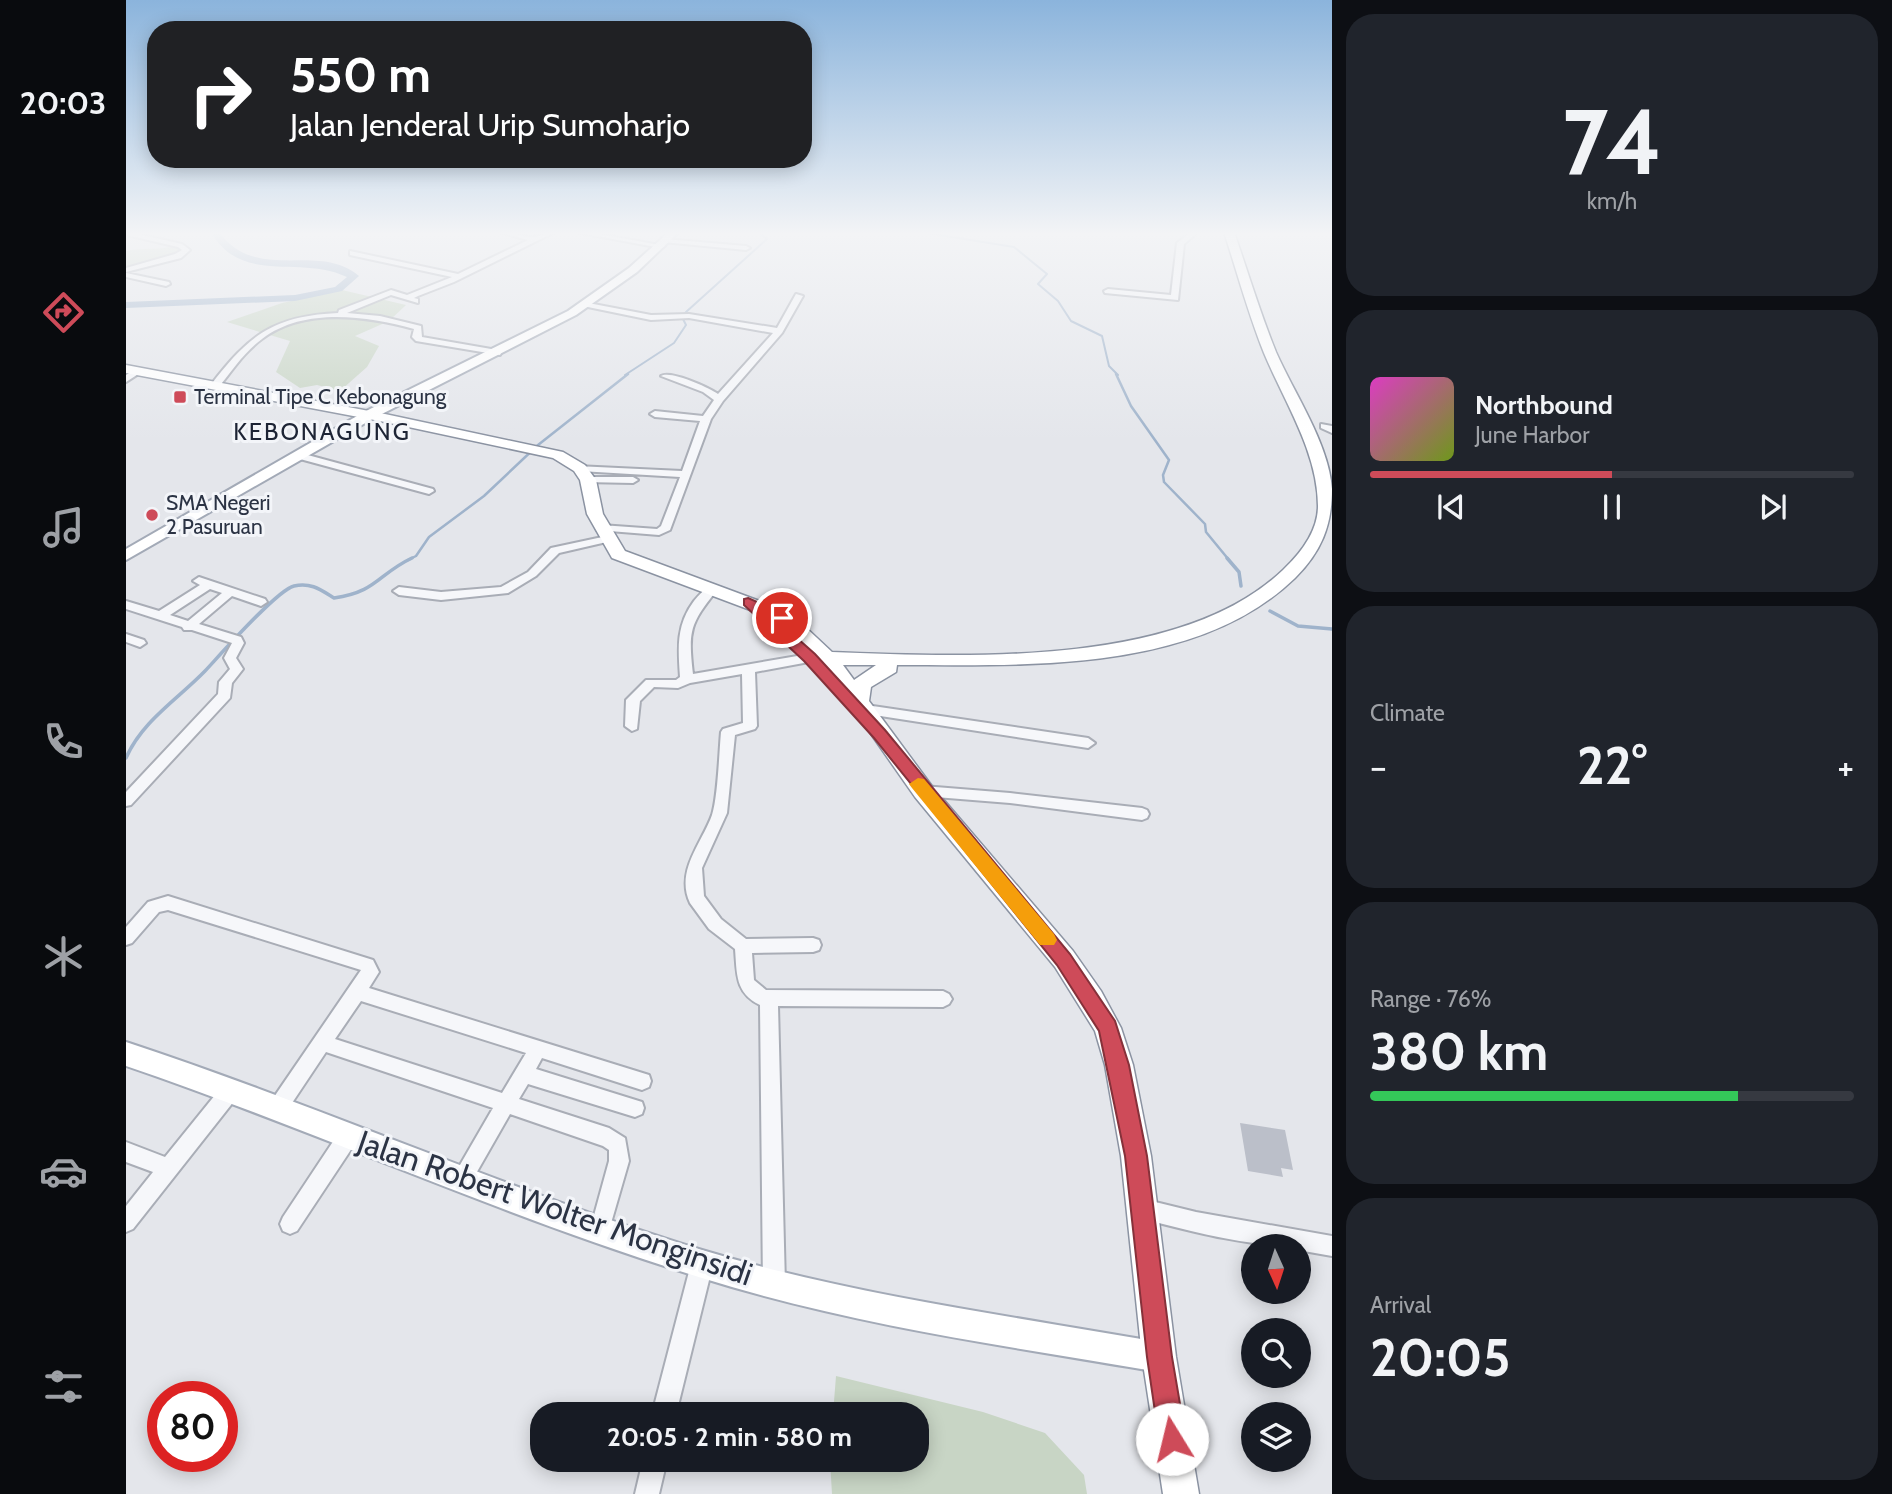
<!DOCTYPE html>
<html lang="en">
<head>
<meta charset="utf-8">
<style>
  :root { --surface:#171b24; --page:#20242c; --text:#f1f3f6; --muted:#9ea1a6; --line:#363941; --accent:#ce4b59 }
  body { margin:0; font-family:Cabin,sans-serif; background:var(--page); color:var(--text); height:100vh; display:flex; flex-direction:column; font-size:26px; white-space:nowrap }
  * { box-sizing:border-box; margin:0 }
  p { font-size:23px; color:var(--muted) }
  .icon { flex:none; width:38px; height:38px; fill:none; stroke:currentColor; stroke-width:2; stroke-linecap:round; stroke-linejoin:round }
  .map { position:relative; flex:1; overflow:hidden }
  .sheet { display:flex; flex-direction:column; gap:14px; padding:14px; background:#0d0f14; width:560px }
  .sheet>* { flex:none }
  .hud { position:absolute; left:21px; top:21px; width:665px; height:147px; border-radius:28px; box-shadow:0 4px 18px #0003; background:#202124; color:#fff; overflow:hidden }
  .needle { width:46px; rotate:177deg }
  .buttons { position:absolute; left:1115px; top:1234px; display:grid; gap:14px }
  .buttons a { display:grid; place-items:center; width:70px; height:70px; border-radius:50%; background:var(--surface); box-shadow:0 4px 18px #0003; font-size:35px }
  .speed { position:absolute; left:21px; top:1381px; display:flex; gap:14px; font-size:35px; font-weight:700; text-align:center }
  .speed>* { display:grid; place-content:center; width:91px; height:91px; border-radius:50%; background:var(--surface); box-shadow:0 4px 18px #0003; line-height:1 }
  .speed .limit { border:10px solid #d22; background:#fff; color:#111 }
  .pin { position:absolute; display:grid; place-items:center; width:60px; height:60px; color:#fff; margin:-30px; border:4px solid #fff; border-radius:50%; box-shadow:0 2px 7px #0007 }
  .me { position:absolute; width:77px; margin:-38px; rotate:351deg; stroke-linejoin:round; filter:drop-shadow(0 0 5px #0008) }
  .turn { display:flex; align-items:center; gap:24px; height:147px; padding:0 28px; font-size:32px }
  .turn .icon { width:91px; height:91px; stroke-width:2.5 }
  .turn b { display:block; font-size:49px; line-height:60px }
  .big { font-size:52px; font-weight:800; line-height:1.1 }
  .sheet .card { flex:1; display:flex; flex-direction:column; justify-content:center; gap:10px; min-width:0; padding:0 24px; border-radius:28px; background:var(--page) }
  .sheet .dial { align-items:center; gap:0 }
  .dial b { font-size:91px; line-height:1 }
  .song { display:flex; align-items:center; gap:21px }
  .cover { width:84px; height:84px; border-radius:10px; background:linear-gradient(135deg,hsl(310 70% 55%),hsl(80 70% 35%)) }
  .played { height:7px; border-radius:4px; background:linear-gradient(90deg,var(--accent) 50%,var(--line) 50%) }
  .keys { display:flex; justify-content:space-around; direction:ltr }
  .heat { display:flex; justify-content:space-between; align-items:center; font-size:38px; direction:ltr }
  .charge { height:10px; border-radius:5px; background:linear-gradient(90deg,#34c759 76%,var(--line) 0) }
  .trip { position:absolute; left:404px; top:1402px; width:399px; height:70px; border-radius:28px; background:var(--surface); box-shadow:0 4px 18px #0003; font-weight:800; line-height:70px; text-align:center }
  main { display:flex; flex:1; min-height:0 }
  .dock { display:flex; flex-direction:column; width:126px; justify-content:space-around; align-items:center; background:#090b0e; color:var(--muted) }
  .dock .icon { width:49px; height:49px }
  .dock .current { color:var(--accent) }
  .dock b { font-size:32px; color:var(--text) }
  .map>svg:first-child { display:block }
  .green { fill:#c8d5c5 }
  .lines { fill:none; stroke-linecap:round; stroke-linejoin:round }
  .stream-far2 { stroke:#9fb3cb; stroke-width:2 }
  .stream-far1 { stroke:#9fb3cb; stroke-width:2.5 }
  .stream { stroke:#9fb3cb; stroke-width:3.5 }
  .river { fill:#9fb3cb; fill-rule:evenodd }
  .building { fill:#bbbfc9 }
  .minor-casing { stroke:#a9adb6; stroke-width:4 }
  .major-casing { stroke:#a3aab7; stroke-width:4 }
  .highway-casing { stroke:#8b93a2; stroke-width:3 }
  .minor { fill:#f6f7fa; fill-rule:evenodd }
  .major { fill:#fff; fill-rule:evenodd }
  .highway { fill:#fff; fill-rule:evenodd }
  .route { fill:#ce4b59; stroke:#86313a; stroke-width:2 }
  .slow { fill:#f59e0b }
  .poi-dot { fill:#ce4b59; stroke:#f3f5f9; stroke-width:2.5 }
  .labels { text-anchor:middle; stroke-width:6; stroke-linejoin:round; paint-order:stroke }
  .far-poi-label { font-size:21px; fill:#2b3344; stroke:#f3f5f9; text-anchor:start }
  .far-quarter-label { font-size:24px; letter-spacing:2px; fill:#1d2435; stroke:#f3f5f9 }
  .near-street-label { font-size:32px; fill:#2b3344; stroke:#f3f5f9 }
</style>
</head>
<body>
<main>
<nav class="dock">
<b>20:03</b>
<svg class="icon current" aria-label="directions" viewBox="0 0 24 24"><path d="M12 3l9 9-9 9-9-9zM9 14v-3h6M13 9l2 2-2 2"/></svg>
<svg class="icon" aria-label="music" viewBox="0 0 24 24"><path d="M9 18V5l10-2v13"/><circle cx="6" cy="18" r="3"/><circle cx="16" cy="16" r="3"/></svg>
<svg class="icon" aria-label="phone" viewBox="0 0 24 24"><path d="M5 4h4l2 5-3 2q2 4 5 5l2-3 5 2v4C11 20 4 13 5 4z"/></svg>
<svg class="icon" aria-label="climate" viewBox="0 0 24 24"><path d="M12 3v18M4 7l16 10M4 17L20 7"/></svg>
<svg class="icon" aria-label="car" viewBox="0 0 24 24"><path d="M5 17H2v-5l4-1 3-4h7l3 4 3 1v5h-3M9 17h6M6 11h13"/><circle cx="7" cy="17" r="2"/><circle cx="17" cy="17" r="2"/></svg>
<svg class="icon" aria-label="filters" viewBox="0 0 24 24"><path d="M4 7h16M4 17h16"/><circle cx="9" cy="7" r="2"/><circle cx="15" cy="17" r="2"/></svg>
</nav>
<div class="map">
<svg width="1206" height="1494" viewBox="0 0 1206 1494">
  <rect width="100%" height="100%" fill="#e4e6eb"/>
  <path class="green" d="M51 245 58 252 0 269V251C19 247 33 251 51 245Z
    M216 290 280 305 263 321 229 336 253 346 241 367 214 391 191 385 174 388 150 372 164 341 101 322 156 303Z
    M710 1376 857 1412 919 1433 958 1475 961 1494H706L704 1460H791V1414H707Z"/>
  <g class="lines">
    <path class="stream-far2" d="M795 232 888 247 921 274 912 284 932 301 945 321 976 336 983 366 992 375
      M499 375 548 343 560 325 556 317 560 312 641 239 632 232"/>
    <path class="stream-far1" d="M990 374 1005 406 1043 460 1037 475 1038 482 1079 524 1080 532 1103 560
      M282 560 290 556 303 537 358 496 412 445 502 374"/>
    <path class="stream" d="M1101 558 1113 572 1115 586
      M1144 611 1172 626 1206 629
      M0 758C16 721 52 699 79 671 94 655 151 590 168 586 185 582 195 590 208 598 251 592 252 574 286 558"/>
    <path class="river" d="M85 232H93C131 284 191 241 233 276L216 291 169 301 0 308V302L169 295 209 287 221 277C174 254 116 286 85 232Z"/>
  </g>
  <path class="building" d="M1114 1123 1159 1130 1167 1170 1155 1168 1157 1177 1122 1171Z"/>
  <g class="lines">
    <defs>
      <path id="minor" d="M3 232 56 244 64 250 55 258 0 272V268L49 254 56 250 52 247 1 235Z
        M373 232C384 231 396 238 407 237 415 237 421 231 429 232L328 282 292 296 288 298 292 299V303L265 295 221 313 254 316 295 326 296 337 371 350 375 353 374 355 290 341 286 337 288 329C240 316 178 307 136 339 118 352 106 371 92 388L84 386C123 335 147 316 212 313L213 310 265 290 281 295 326 277 224 255V251L332 274 402 240Z
        M449 232H462L539 246 535 248Z
        M1065 232H1072L1058 244 1052 300 979 293 978 291 982 289 1045 295 1051 243Z
        M539 239 620 246 624 248 620 250 537 242Z
        M0 273 43 282 44 284 40 286 0 277Z
        M670 294 677 296 656 333 597 401 585 419 544 530 533 535 471 530 470 528 475 525 531 529 535 526 554 477 454 471 450 470V466L556 471 574 421 529 417 524 414 529 411 577 416 588 400 577 392 535 376C544 370 582 387 592 394L647 333 563 318 525 320 457 306V302L525 315 563 314 651 328Z
        M10 369 17 371 0 382V375Z
        M1195 424 1206 426V433L1195 428Z
        M178 454 307 489 308 491 303 494 174 459V455Z
        M462 477H507L512 480 507 483 458 482V478Z
        M481 536 485 537V541L433 553 410 576 382 593 315 600 273 595 267 591 273 587 315 592 375 587 402 572 425 548Z
        M73 577 139 599 141 602 135 606 106 596 73 624 115 637 118 643 110 658 117 669 106 683 104 698 5 805 0 806V792L92 694 93 682 104 669 98 658 106 643 66 630H58L56 627 0 609V601L33 611 74 585 67 581ZM84 589 96 593 62 621 44 615Z
        M585 586 591 590C564 624 562 630 567 674L683 654 689 658 683 662 629 672 631 726 629 729 609 735 601 813 576 868 578 896 595 919 620 939 687 938 693 940 695 945 693 950 687 952 626 953 628 980 640 990 817 991 823 994 826 999 823 1004 817 1007 652 1006 659 1285 656 1293 648 1296 640 1293 637 1285 634 1005C609 993 611 974 609 949L583 929 564 903C549 871 576 843 586 815 592 796 593 754 595 732L597 729 617 723 616 674 564 683 552 688 528 687 514 701 511 729 506 731 499 726 500 700 520 680H550L554 677C552 648 550 625 568 601 573 595 578 589 585 586Z
        M0 634 18 640 20 643 14 647 0 642Z
        M740 705 962 738 969 743 962 748 735 713 733 710Z
        M797 786 884 793 1016 808 1021 810 1023 814 1021 818 1016 820 884 803 797 796 792 795 790 791 792 787Z
        M42 896 247 960 253 972 243 988 523 1075 525 1081 523 1087 516 1090 416 1058 410 1069 516 1102 518 1108 516 1114 509 1117 402 1084 393 1099 483 1128 499 1138 503 1161 481 1237 474 1240 467 1237 464 1230 483 1161V1150L477 1146 384 1114 344 1184 337 1187 330 1184 327 1177 367 1108 200 1052 160 1112 153 1115 146 1112 144 1106 146 1100 235 970 42 910 33 912 6 943 0 945V927L22 902ZM235 1001 400 1053 376 1093 209 1039Z
        M105 1081 112 1084 114 1090 112 1096 7 1229 0 1232V1206L27 1172 0 1162V1142L39 1157 98 1084Z
        M223 1126 230 1128 233 1135 230 1142 171 1231 164 1234 157 1231 154 1224 157 1217 216 1128Z
        M1017 1199 1070 1212 1206 1236V1256L1172 1250V1246C1120 1246 1068 1232 1017 1219L1010 1216 1007 1209 1010 1202Z
        M576 1253 583 1257 587 1264 550 1414H526L565 1264 569 1257Z
        M517 1460H541L533 1494H509Z"/>
      <path id="major" d="M543 232H553L511 272 450 315 248 418 0 560V549L238 412 442 311 503 268Z
        M0 1042C194 1106 381 1190 576 1250 725 1295 880 1315 1033 1342L1044 1346 1048 1357 1044 1368 1033 1372C880 1346 725 1325 576 1278 380 1218 194 1132 0 1066Z"/>
      <path id="highway" d="M1098 232H1108C1122 272 1134 313 1150 352 1168 393 1203 444 1206 489 1206 526 1195 552 1169 578 1070 674 900 665 771 665L770 672 745 687 743 701 805 785 947 951 975 991 995 1028 1007 1065 1025 1156 1050 1357 1073 1494H1037L1016 1357 995 1156 979 1065 969 1031 929 967 789 797 701 671 695 664 686 662 684 652 661 631 635 614 486 558 461 514 454 480 448 471 427 458 259 422 0 373V365L259 414 437 452 459 465 470 480 477 514 499 551 647 606 675 623 706 652C840 657 1055 668 1157 570 1175 553 1192 531 1192 506 1192 452 1158 401 1138 353 1122 313 1111 272 1098 232ZM717 665H750L728 680Z"/>
    </defs>
    <use href="#minor" class="minor-casing"/>
    <use href="#major" class="major-casing"/>
    <use href="#highway" class="highway-casing"/>
    <use href="#minor" class="minor"/>
    <use href="#major" class="major"/>
    <use href="#highway" class="highway"/>
  </g>
  <linearGradient id="sky" x2="0" y2="1"><stop stop-color="#8bb4dc"/><stop offset="0.53" stop-color="#f3f4f6"/><stop offset="1" stop-color="#f3f4f6" stop-opacity="0"/></linearGradient>
  <rect width="1206" height="441" fill="url(#sky)"/>
  <path class="route" d="M622 598 661 615V621L653 622 689 654 759 730 944 954 989 1021 1003 1065 1021 1156 1046 1357 1060 1439 1056 1448 1046 1452 1037 1448 1033 1439 1021 1357 999 1156 973 1031 931 965 748 738 678 661 618 605V599Z"/>
  <path class="slow" d="M792 778 798 779 928 934 931 940 928 945H914L786 788 783 784Z"/>
  <g class="poi-dot">
    <rect x="47" y="390" width="14" height="14" rx="3.5"/>
    <circle cx="26" cy="515" r="7"/>
  </g>
  <g class="labels">
    <g class="far-poi-label">
      <text x="68" y="404">Terminal Tipe C Kebonagung</text>
      <text x="40" y="510">SMA Negeri<tspan x="40" dy="24">2 Pasuruan</tspan></text>
    </g>
    <g class="far-quarter-label">
      <text x="196" y="440">KEBONAGUNG</text>
    </g>
    <g class="near-street-label">
      <text transform="translate(429 1208) rotate(19)" y="11">Jalan Robert Wolter Monginsidi</text>
    </g>
  </g>
</svg>
<div class="buttons">
<a><svg class="needle" viewBox="-14 -14 28 28"><path d="M0-13l5 13h-10z" fill="#e53935"/><path d="M0 13l5-13h-10z" fill="#9ea1a6"/></svg></a>
<a><svg class="icon" aria-label="search" viewBox="0 0 24 24"><circle cx="10" cy="10" r="6"/><path d="M15 15l6 6"/></svg></a>
<a><svg class="icon" aria-label="layers" viewBox="0 0 24 24"><path d="M12 4l9 5-9 5-9-5zM3 14l9 5 9-5"/></svg></a>
</div>
<div class="speed"><div class="limit">80</div></div>
<div class="pin" style="left:656px;top:618px;background:#d93025"><svg class="icon" aria-label="arrive" viewBox="0 0 24 24"><path d="M6 21V4h12l-3 4 3 4H6"/></svg></div>
<svg class="me" style="left:1046px;top:1439px" viewBox="-20 -20 40 40"><circle r="19" fill="#fff"/><path d="M0-13L10 11 0 6-10 11z" fill="#ce4b59"/></svg>
<div class="trip">20:05 · 2 min · 580 m</div>
<div class="hud">
<div class="turn"><svg class="icon" aria-label="right" viewBox="0 0 24 24"><path d="M7 20v-9h11M14 6l5 5-5 5"/></svg><div><b>550 m</b>Jalan Jenderal Urip Sumoharjo</div></div>
</div>
</div>
<section class="sheet">
<div class="card dial"><b>74</b><p>km/h</p></div>
<div class="card">
<div class="song"><i class="cover"></i><div><b>Northbound</b><p>June Harbor</p></div></div>
<div class="played"></div>
<div class="keys"><svg class="icon" aria-label="previous" viewBox="0 0 24 24"><path d="M18 5L8 12l10 7zM5 5v14"/></svg><svg class="icon" aria-label="pause" viewBox="0 0 24 24"><path d="M8 5v14M16 5v14"/></svg><svg class="icon" aria-label="next" viewBox="0 0 24 24"><path d="M6 5l10 7-10 7zM19 5v14"/></svg></div>
</div>
<div class="card"><p>Climate</p>
<div class="heat"><a>−</a><b class="big">22°</b><a>+</a></div>
</div>
<div class="card"><p>Range · 76%</p><b class="big">380 km</b><div class="charge"></div></div>
<div class="card"><p>Arrival</p><b class="big">20:05</b></div>
</section>
</main>
</body>
</html>
